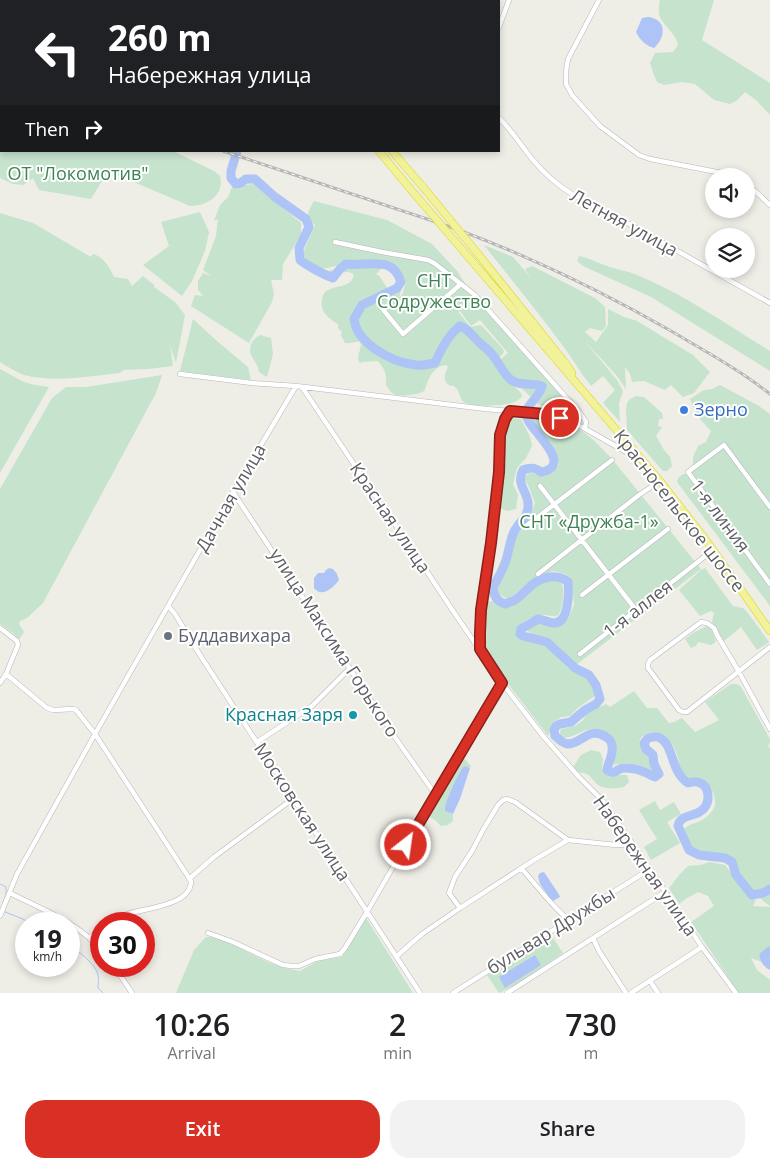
<!DOCTYPE html>
<html lang="en">
<head>
<meta charset="utf-8">
<style>
  :root { --surface:#fff; --page:#f2f2f2; --text:#202124; --muted:#757577; --accent:#d93025 }
  body { margin:0; font-family:"Open Sans",sans-serif; background:var(--page); color:var(--text); height:100vh; display:flex; flex-direction:column; font-size:19px; white-space:nowrap }
  * { box-sizing:border-box; margin:0 }
  p { font-size:16px; color:var(--muted) }
  .icon { flex:none; width:28px; height:28px; fill:none; stroke:currentColor; stroke-width:2; stroke-linecap:round; stroke-linejoin:round }
  .map { position:relative; height:993px; overflow:hidden }
  .drawer { display:flex; flex-direction:column; background:var(--surface); flex:1 }
  .drawer>* { flex:none }
  .banner { position:absolute; left:0px; top:0px; width:500px; height:152px; box-shadow:0 2px 8px #0003; background:#202124; color:#fff; overflow:hidden }
  .buttons { position:absolute; left:705px; top:168px; display:grid; gap:10px }
  .buttons a { display:grid; place-items:center; width:50px; height:50px; border-radius:50%; background:var(--surface); box-shadow:0 2px 8px #0003; font-size:25px }
  .speed { position:absolute; left:15px; top:912px; display:flex; gap:10px; font-size:25px; font-weight:700; text-align:center }
  .speed>* { display:grid; place-content:center; width:65px; height:65px; border-radius:50%; background:var(--surface); box-shadow:0 2px 8px #0003; line-height:1 }
  .speed small { font-size:12px; font-weight:400 }
  .speed .limit { border:8px solid #d22; background:#fff; color:#111 }
  .pin { position:absolute; display:grid; place-items:center; width:42px; height:42px; color:#fff; margin:-21px; border:2px solid #fff; border-radius:50%; box-shadow:0 1px 5px #0007 }
  .me { position:absolute; width:55px; margin:-28px; rotate:30deg; stroke-linejoin:round; filter:drop-shadow(0 0 4px #0008) }
  .turn { display:flex; align-items:center; gap:18px; height:105px; padding:0 25px; font-size:22px }
  .turn .icon { width:65px; height:65px; stroke-width:2.5 }
  .turn b { display:block; font-size:35px; line-height:42px }
  .then { display:flex; align-items:center; height:48px; padding:0 25px; background:#0003; gap:10px; font-size:19px }
  .eta { display:flex; justify-content:space-evenly; align-items:center; height:85px; text-align:center }
  .eta b { font-size:30px; font-weight:600; line-height:35px }
  .cta { display:flex; gap:10px; margin-top:auto; padding:10px 25px }
  .cta a { flex:1; height:58px; border-radius:20px; background:var(--accent); color:#fff; font-size:20px; font-weight:600; line-height:58px; text-align:center }
  .cta a+a { background:var(--page); color:var(--text) }
  .map>svg:first-child { display:block }
  .green { fill:#c5e3cd; fill-rule:evenodd }
  .water { fill:#aec4f6 }
  .lines { fill:none; stroke-linecap:round; stroke-linejoin:round }
  .stream { stroke:#aec4f6; stroke-width:1 }
  .river { stroke:#aec4f6; stroke-width:9 }
  .minor-casing { stroke:#b6b6bb; stroke-width:5.5 }
  .highway-casing { stroke:#ddd417; stroke-width:8 }
  .minor { stroke:#fff; stroke-width:4.5 }
  .highway { stroke:#f1f299; stroke-width:7 }
  .rail-casing { stroke:#b6b6b7; stroke-width:3 }
  .rail { stroke:#fff; stroke-width:1; stroke-dasharray:4; stroke-linecap:butt }
  .highway-bridge-casing { stroke:#ddd417; stroke-width:8; stroke-linecap:butt }
  .highway-bridge { stroke:#f1f299; stroke-width:7 }
  .route-casing { stroke:#8d1f18; stroke-width:12 }
  .route { stroke:#d93025; stroke-width:9 }
  .shop-dot { fill:#3f7fe0; stroke:#fff; stroke-width:2 }
  .worship-dot { fill:#6b7280; stroke:#fff; stroke-width:2 }
  .culture-dot { fill:#0f9aa8; stroke:#fff; stroke-width:2 }
  .labels { text-anchor:middle; stroke-width:4; stroke-linejoin:round; paint-order:stroke }
  .park-label { font-size:18px; fill:#3f8354; stroke:#fff }
  .street-label { font-size:18px; fill:#5e5f65; stroke:#fff }
  .shop-label { font-size:18px; fill:#366cbe; stroke:#fff; text-anchor:start }
  .worship-label { font-size:18px; fill:#5b616d; stroke:#fff; text-anchor:start }
  .culture-label { font-size:18px; fill:#0d838f; stroke:#fff; text-anchor:end }
</style>
</head>
<body>
<div class="map">
<svg width="770" height="993" viewBox="0 0 770 993">
  <rect width="100%" height="100%" fill="#eeeee6"/>
  <path class="green" d="M660 0H714L702 40 770 83V115L756 100 745 92 736 101 730 104 714 100 695 84 682 82 664 85 657 82 654 75 650 63 655 53 673 52 678 45C676 33 665 28 660 17 658 12 659 5 660 0Z
    M0 47 1 48V151H173L214 171 220 176C225 195 207 206 190 206L108 171 91 199 39 190 33 178 23 185 13 184 0 178Z
    M254 184 301 223V235L283 264 282 280H271L274 294 272 302 249 343 191 306 195 295 203 296 198 290V281L203 273 211 276 203 270 216 236 218 219 214 221 220 205 228 197 232 187 237 189H241L245 185Z
    M314 201 387 220 432 244 458 272 472 295 579 411V417L575 419 549 411 537 403 512 379 500 360 508 353 480 320 471 326 460 311 458 312C461 314 467 324 471 327L480 325 482 326 503 349 504 352C502 355 496 362 497 366 499 375 515 386 521 393L522 396 521 398C517 401 512 404 507 404 498 406 471 407 464 402 459 398 460 392 456 388 452 384 454 387 449 385 442 381 445 373 448 367L446 365C433 367 430 376 426 386 425 388 425 389 425 390 421 395 399 397 394 394 391 393 388 388 386 385 387 374 385 370 378 361L361 362 362 364C354 360 361 351 361 344L360 342C355 341 350 344 345 343L341 335 342 332 338 328V324C329 319 319 311 322 299 323 296 323 294 325 292 335 284 352 289 354 274 343 269 339 274 331 281H328L323 278 328 271 346 266 361 264 382 265V268L376 274C383 278 383 284 388 288 392 291 397 290 401 291L399 297 402 295 406 282C404 278 402 274 399 271 383 253 339 265 318 270L302 255 315 225 307 218 309 210Z
    M200 212 209 232 205 251 192 281 182 296 143 265 169 246 161 222Z
    M0 213 33 223 91 257 93 254C104 257 110 268 114 277L128 279 132 286 143 276 154 285V287L175 302 185 315 176 363 170 345 173 366 148 369 124 370 120 373C90 376 54 383 24 375 16 372 8 367 0 362Z
    M484 245 513 257 531 278 525 269 532 266 595 298 605 307 606 326 602 331 590 328 585 332 596 342 608 325V309L624 317 637 321 693 355 710 372 694 393 683 397 671 385 665 390 644 381 632 382 630 374 625 367 626 389 617 376 584 340 617 380 623 391 619 403 620 422 603 403 615 390 603 376 591 386C580 372 571 356 560 342 536 309 509 277 484 245Z
    M579 256C589 258 598 263 607 266 619 270 632 272 644 278 688 297 729 326 770 351V371L651 297 583 266 577 261Z
    M193 319 218 342 248 367 251 380 180 371Z
    M260 335 271 338 273 354 267 377 259 372C258 365 255 362 252 357 247 348 252 339 260 335Z
    M0 369 24 382 35 385 49 387 0 473Z
    M162 375 156 393 43 603 27 618 20 621 19 624 24 632 19 639 13 633 0 624V489L52 398 66 387H86Z
    M720 385 759 406 770 414V606L677 482 678 478 683 474H687L695 465H693V457L698 446 706 442 711 431 698 417 690 399 704 390 712 389Z
    M636 396 644 397 662 413 663 419H659L658 426 662 427 656 436 664 450 670 457 672 466 667 471H663L627 430 626 410 627 403 630 399Z
    M536 416C544 417 553 417 560 419 581 426 598 444 612 459L701 569 576 665 556 644 548 638 532 635 526 629 541 622 558 625 568 619 574 605 572 584 565 574 553 571 538 576 508 599 498 594V583L508 562 517 532 529 518 535 503 529 487 524 478 530 472C545 478 548 475 559 465L552 449 532 420Z
    M512 418 521 419 530 437 532 446 526 458 517 468 513 484 518 495 516 509 508 511 498 508 502 469 504 431Z
    M705 568 733 606 743 608 748 613 769 642 757 650 741 627 724 641 712 622 714 613 711 611 700 616 679 590 701 570Z
    M550 578H559C561 582 563 585 563 589 564 595 562 613 557 616 554 617 548 615 545 615 533 615 524 620 517 628V633L520 637 531 641 539 642 545 645 568 668 586 677 594 688 595 696 579 707 570 716 561 717 552 723 550 731 548 736 493 664 486 649 487 602 493 601C512 618 521 593 535 584 539 581 544 580 550 578Z
    M707 626 712 630 716 642 711 645 698 642 696 646 691 648 685 639 693 633Z
    M731 684H737L741 687 770 739V743L768 746 770 748V906L763 901 742 878 735 861 723 856 696 851 693 849 690 844 684 829C690 823 699 823 705 818 709 815 714 810 715 805 716 795 710 782 700 779 696 778 691 779 688 779 686 778 683 775 682 773 680 769 679 763 678 758 675 747 668 734 656 733 652 732 647 732 644 735 632 744 647 750 650 757 652 761 652 765 654 768L653 772C649 770 645 767 641 766 633 763 623 763 614 765 611 755 620 746 610 736 588 716 575 744 559 736L561 729C568 728 578 726 583 720 586 716 586 713 591 710 596 708 601 707 606 704L610 707 634 691 647 708H657L669 723 674 722 682 718 695 732 719 720 705 702Z
    M591 750 600 752 603 759 602 769C610 775 618 775 627 775L629 782 624 787C616 788 608 790 600 786 590 780 592 771 576 773L572 769 581 755Z
    M461 755 471 766 470 768 466 766 463 767C454 782 452 797 450 814H453V821L448 825 441 826 435 820 426 815 453 768 455 769 457 765 456 764Z
    M655 801 660 810 674 802 681 814 667 822 680 843 651 860 644 847 657 839 639 810Z
    M710 862 725 865 750 898 756 900 753 906 770 907V958L762 962 751 958 757 970 770 980V993H739L691 922 714 906 708 896 698 892 687 898 679 904 669 888 680 874 688 866 700 865Z
    M366 918 413 993H176L194 950 206 937H217L270 963 285 968 300 971 318 961 342 957Z
    M551 935 563 953 520 982 499 993 487 975 532 946ZM534 955 540 965 505 988Z"/>
  <path class="water" d="M648 17C667 19 666 37 654 48 646 46 639 39 636 32L642 18Z
    M329 568 333 569 337 574 339 580C333 588 322 598 314 588V578L318 573H324L326 570Z
    M466 766 470 768 460 799 453 814 445 811C444 803 458 775 463 767Z
    M544 872 558 893 560 897 553 901 551 900 540 884 538 876 540 873Z
    M535 955 541 965 505 988 499 977Z"/>
  <g class="lines">
    <path class="stream" d="M0 884 6 887V895L3 902
      M5 912 23 919 30 924
      M69 945C78 951 96 964 98 975 99 979 98 984 98 988L103 993"/>
    <path class="river" d="M3 0V1
      M237 151 231 171V178L236 184H239L246 179H255L275 197 306 219 309 227 299 248 300 260C311 268 320 273 333 278L340 269 346 264C368 267 392 254 401 282L397 288 362 305 354 319C355 324 356 329 359 333 370 350 396 363 416 365 422 366 429 364 435 363 441 349 448 335 460 326 468 329 470 333 475 338 479 343 485 347 490 352 497 359 504 375 511 380 521 387 533 382 542 386 539 398 530 401 525 413 526 416 527 418 528 420 534 433 574 466 541 472 535 467 530 467 523 470 515 486 530 493 528 507 527 519 520 520 515 530 510 538 509 551 506 560 503 570 497 579 493 588 494 597 497 601 505 604 508 603 510 602 513 601 527 593 531 580 549 577 557 576 562 577 568 582 569 592 569 622 555 623 549 623 544 620 538 619L521 629 520 634 523 636 547 642 575 668 589 675 596 685 600 699 596 704 585 710 571 722 560 724 556 726 554 730 555 736C559 739 563 744 569 744 583 742 590 726 606 737 611 740 613 745 612 751 612 757 608 763 607 770 616 776 616 768 624 768 631 768 638 769 644 772 649 773 650 776 655 777L659 774 654 764 653 755 646 749 644 743 648 738C652 737 657 736 660 738 674 745 670 771 688 783 692 782 697 781 700 783 709 786 710 800 705 807 698 818 680 813 678 826L689 850 699 855 725 858 732 862 736 875 752 895 763 893 770 889
      M770 951 764 956 766 961 770 965"/>
    <defs>
      <path id="minor" d="M184 0 185 1
        M270 0 271 1
        M599 0 568 59 566 71V84L572 95 600 126 639 155 650 159 727 174 730 176
        M400 1 401 0
        M499 27 509 0
        M499 118C511 129 522 147 533 160 556 188 583 202 615 216L770 303
        M746 186 755 191 770 205
        M335 242 382 252 428 260 434 263 475 295 580 413 586 422 585 428
        M381 307 403 334 461 284
        M180 374 252 383 296 386 486 409 544 414 560 418 582 427 628 453 633 449
        M302 387 380 503 402 534 453 611 479 649 502 683 543 736 579 777 602 800 650 869 702 947 736 993
        M540 486 636 610
        M233 492 397 740 435 794
        M770 507 724 445 688 472 770 584
        M526 526 612 460
        M538 574 639 495 660 481
        M582 595 668 529
        M168 606 175 614 200 655 420 993
        M0 628 17 641 18 645 6 674 0 683
        M770 647 687 712H683L679 710 648 668V664L650 660 701 622 707 623 714 628 717 635 739 672 770 729
        M479 649 481 610 491 543 499 472 500 435 502 426 505 419 510 411
        M580 654 713 550
        M6 674 47 708 53 710 73 709 76 710 95 734 191 881C191 906 145 908 128 914 121 916 116 920 110 924
        M257 742 312 706 350 668
        M521 868C537 885 550 905 569 920
        M189 879 214 857 294 798
        M10 893C41 909 78 922 101 950
        M460 908 449 893 455 877 472 851 483 830 498 805 503 800 507 799 515 802 568 840
        M0 916 17 874 95 734 233 492 296 386
        M208 933 233 942 283 965 292 966H299L315 959 340 954 345 948 367 912 435 794 502 683
        M90 937 101 930
        M593 938 599 951 626 993
        M397 956 422 934 460 908 534 860 568 840 616 845H632
        M114 966 132 993
        M650 981 658 993
        M453 993 650 869
        M507 993 665 892
        M631 993 702 947"/>
      <path id="highway" d="M247 0 248 1
        M262 0 263 1
        M379 151 407 185
        M392 151 423 187
        M474 249 566 364 572 373
        M465 253 660 481 706 540 770 631"/>
    </defs>
    <use href="#minor" class="minor-casing"/>
    <use href="#highway" class="highway-casing"/>
    <use href="#minor" class="minor"/>
    <use href="#highway" class="highway"/>
    <defs>
      <path id="rail" d="M0 34 1 35
        M223 151C271 167 319 183 367 199 399 210 432 220 464 232 535 259 605 293 671 331 705 351 740 370 770 394"/>
    </defs>
    <use href="#rail" class="rail-casing"/>
    <use href="#rail" class="rail"/>
    <defs>
      <path id="highway-bridge" d="M407 185 465 253
        M423 187 474 249"/>
    </defs>
    <use href="#highway-bridge" class="highway-bridge-casing"/>
    <use href="#highway-bridge" class="highway-bridge"/>
  </g>
  <g class="lines">
    <defs>
      <path id="route" d="M406 845 502 683 480 649V633L481 610 491 543 499 472 500 435 505 419 510 411 544 414 560 418"/>
    </defs>
    <use href="#route" class="route-casing"/>
    <use href="#route" class="route"/>
  </g>
  <circle class="shop-dot" cx="684" cy="410" r="5"/>
  <circle class="worship-dot" cx="168" cy="636" r="5"/>
  <circle class="culture-dot" cx="353" cy="715" r="5"/>
  <g class="labels">
    <g class="park-label">
      <text x="78" y="180">ОТ "Локомотив"</text>
      <text x="434" y="287">СНТ<tspan x="434" dy="21">Содружество</tspan></text>
      <text x="589" y="528">СНТ «Дружба-1»</text>
    </g>
    <g class="street-label">
      <text transform="translate(624 223) rotate(29)" y="6">Летняя улица</text>
      <text transform="translate(231 498) rotate(-60)" y="6">Дачная улица</text>
      <text transform="translate(679 511) rotate(52)" y="6">Красносельское шоссе</text>
      <text transform="translate(720 516) rotate(53)" y="6">1-я линия</text>
      <text transform="translate(390 518) rotate(56)" y="6">Красная улица</text>
      <text transform="translate(638 609) rotate(-38)" y="6">1-я аллея</text>
      <text transform="translate(334 643) rotate(57)" y="6">улица Максима Горького</text>
      <text transform="translate(302 812) rotate(57)" y="6">Московская улица</text>
      <text transform="translate(645 866) rotate(55)" y="6">Набережная улица</text>
      <text transform="translate(551 931) rotate(-32)" y="6">бульвар Дружбы</text>
    </g>
    <g class="shop-label">
      <text x="694" y="416">Зерно</text>
    </g>
    <g class="worship-label">
      <text x="178" y="642">Буддавихара</text>
    </g>
    <g class="culture-label">
      <text x="343" y="721">Красная Заря</text>
    </g>
  </g>
</svg>
<div class="buttons">
<a><svg class="icon" aria-label="sound" viewBox="0 0 24 24"><path d="M4 9h4l5-4v14l-5-4H4zM17 9q2 3 0 6"/></svg></a>
<a><svg class="icon" aria-label="layers" viewBox="0 0 24 24"><path d="M12 4l9 5-9 5-9-5zM3 14l9 5 9-5"/></svg></a>
</div>
<div class="speed"><div>19<small>km/h</small></div><div class="limit">30</div></div>
<div class="pin" style="left:560px;top:418px;background:#d93025"><svg class="icon" aria-label="arrive" viewBox="0 0 24 24"><path d="M6 21V4h12l-3 4 3 4H6"/></svg></div>
<svg class="me" style="left:406px;top:845px" viewBox="-20 -20 40 40"><circle r="17" fill="#d93025" stroke="#fff" stroke-width="3"/><path d="M0-11L8 9 0 5-8 9z" fill="#fff"/></svg>
<div class="banner">
<div class="turn"><svg class="icon" aria-label="left" viewBox="0 0 24 24"><path d="M17 20v-9H6M10 6l-5 5 5 5"/></svg><div><b>260 m</b>Набережная улица</div></div>
<div class="then">Then<svg class="icon" aria-label="right" viewBox="0 0 24 24"><path d="M7 20v-9h11M14 6l5 5-5 5"/></svg></div>
</div>
</div>
<section class="drawer">
<div class="eta">
<div><b>10:26</b><p>Arrival</p></div>
<div><b>2</b><p>min</p></div>
<div><b>730</b><p>m</p></div>
</div>
<div class="cta"><a>Exit</a><a>Share</a></div>
</section>
</body>
</html>
